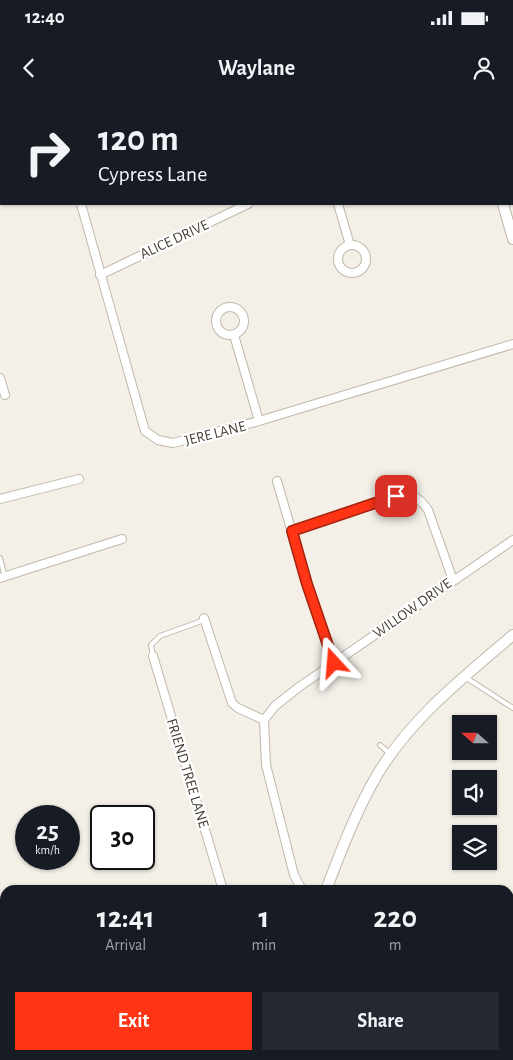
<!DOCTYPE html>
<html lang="en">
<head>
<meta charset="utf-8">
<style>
  :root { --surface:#171b24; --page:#242831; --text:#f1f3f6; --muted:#9ea1a6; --accent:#fe3415 }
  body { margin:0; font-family:"Alegreya Sans",sans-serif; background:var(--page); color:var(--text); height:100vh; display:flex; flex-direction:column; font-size:19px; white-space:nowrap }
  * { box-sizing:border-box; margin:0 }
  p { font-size:16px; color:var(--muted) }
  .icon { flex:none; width:28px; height:28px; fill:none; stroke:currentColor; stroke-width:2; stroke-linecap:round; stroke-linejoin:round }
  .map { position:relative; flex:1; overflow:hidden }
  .details { position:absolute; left:0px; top:785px; width:514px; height:175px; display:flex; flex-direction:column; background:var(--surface); border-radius:15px 15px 0 0; box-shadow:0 1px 4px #0004 }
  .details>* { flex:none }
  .hud { position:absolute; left:0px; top:0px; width:514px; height:105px; box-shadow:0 1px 4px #0004; background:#171b24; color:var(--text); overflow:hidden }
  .needle { width:32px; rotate:291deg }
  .fabs { position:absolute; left:452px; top:615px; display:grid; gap:10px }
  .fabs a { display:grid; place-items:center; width:45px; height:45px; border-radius:0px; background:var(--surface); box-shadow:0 1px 4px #0004; font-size:25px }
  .speed { position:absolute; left:15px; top:705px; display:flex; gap:10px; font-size:25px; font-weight:700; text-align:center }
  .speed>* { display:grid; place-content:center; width:65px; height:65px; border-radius:50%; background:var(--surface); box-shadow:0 1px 4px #0004; line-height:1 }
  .speed small { font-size:12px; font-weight:400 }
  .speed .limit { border:2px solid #111; border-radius:8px; background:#fff; color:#111 }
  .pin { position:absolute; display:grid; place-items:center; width:42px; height:42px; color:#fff; margin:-21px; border-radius:10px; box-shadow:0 2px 8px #0006 }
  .me { position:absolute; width:55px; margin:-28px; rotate:341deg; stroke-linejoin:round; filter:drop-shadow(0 0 4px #0008) }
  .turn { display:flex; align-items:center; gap:18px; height:105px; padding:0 15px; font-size:22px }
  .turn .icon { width:65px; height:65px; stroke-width:2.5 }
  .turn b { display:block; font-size:35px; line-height:42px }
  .eta { display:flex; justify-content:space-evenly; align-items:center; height:85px; text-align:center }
  .eta b { font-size:30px; font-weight:600; line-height:35px }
  .button { display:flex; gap:10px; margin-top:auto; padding:10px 15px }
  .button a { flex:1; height:58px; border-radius:0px; background:var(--accent); color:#fff; font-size:20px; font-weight:600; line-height:58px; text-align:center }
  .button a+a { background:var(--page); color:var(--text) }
  .status { display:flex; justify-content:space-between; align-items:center; height:35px; padding:0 25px; background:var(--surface); direction:ltr }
  .status svg { height:14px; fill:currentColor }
  header { display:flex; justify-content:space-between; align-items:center; height:65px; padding:0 15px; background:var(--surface); font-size:22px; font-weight:600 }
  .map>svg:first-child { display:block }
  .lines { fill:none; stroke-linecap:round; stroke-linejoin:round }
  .service-casing { stroke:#c0b8aa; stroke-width:6 }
  .minor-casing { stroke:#c0b8aa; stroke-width:10 }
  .tertiary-casing { stroke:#c0b8aa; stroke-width:12 }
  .service { stroke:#fff; stroke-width:4 }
  .minor { stroke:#fff; stroke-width:8 }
  .tertiary { stroke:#fff; stroke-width:10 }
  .route-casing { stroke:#a5220e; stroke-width:12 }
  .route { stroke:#fe3415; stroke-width:9 }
  .labels { text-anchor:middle; stroke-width:4.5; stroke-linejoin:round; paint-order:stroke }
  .street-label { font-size:15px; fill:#484036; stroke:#fff }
</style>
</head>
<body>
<div class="status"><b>12:40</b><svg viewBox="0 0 49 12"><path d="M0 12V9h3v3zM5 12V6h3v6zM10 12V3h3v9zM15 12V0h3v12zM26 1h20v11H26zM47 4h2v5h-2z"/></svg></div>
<header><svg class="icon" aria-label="back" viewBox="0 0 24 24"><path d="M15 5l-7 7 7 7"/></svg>Waylane<svg class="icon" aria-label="person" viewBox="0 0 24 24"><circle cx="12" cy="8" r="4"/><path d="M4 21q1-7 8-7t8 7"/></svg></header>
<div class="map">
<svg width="513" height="960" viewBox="0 0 513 960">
  <rect width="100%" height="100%" fill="#f4f0e8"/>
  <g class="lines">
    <defs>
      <path id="service" d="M0 458 5 477
        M153 556 151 545 160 536 199 522 204 518
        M465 577 513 608
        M380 645 389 653
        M227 960 236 955"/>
      <path id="minor" d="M50 0 51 1
        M298 0V1
        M223 1 226 0
        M512 10H513
        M81 104 145 331 158 340 173 343 259 321 513 244
        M338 104 350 145
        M338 159a14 14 0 1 1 28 0a14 14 0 1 1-28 0Z
        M100 175 248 104
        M216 221a14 14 0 1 1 28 0a14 14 0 1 1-28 0Z
        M234 235 259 321
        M0 278 5 295
        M277 381 307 484 333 563
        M0 399 79 379
        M292 431 396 396C412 393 419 397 428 410L453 480
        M0 478 122 439
        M204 518 232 603 238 608 264 620
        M153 556 223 790
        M302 790 294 775 266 665 264 620 275 606 299 587 513 440
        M509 838H513
        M357 955 359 960"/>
      <path id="tertiary" d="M473 0 474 1
        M503 104 513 139
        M326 790C341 751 356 711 377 675 411 618 464 577 513 535
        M180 960 188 955"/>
    </defs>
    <use href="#service" class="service-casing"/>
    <use href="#minor" class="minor-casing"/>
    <use href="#tertiary" class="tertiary-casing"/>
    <use href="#service" class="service"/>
    <use href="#minor" class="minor"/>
    <use href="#tertiary" class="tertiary"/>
  </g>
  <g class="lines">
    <defs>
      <path id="route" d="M334 563 307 484 292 431 396 396"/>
    </defs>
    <use href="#route" class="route-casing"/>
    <use href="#route" class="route"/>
  </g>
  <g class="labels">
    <g class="street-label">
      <text transform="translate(174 139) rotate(-25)" y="5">ALICE DRIVE</text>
      <text transform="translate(215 333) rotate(-14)" y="5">JERE LANE</text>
      <text transform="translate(412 508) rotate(-35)" y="5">WILLOW DRIVE</text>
      <text transform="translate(188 673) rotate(73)" y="5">FRIEND TREE LANE</text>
    </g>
  </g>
</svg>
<div class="fabs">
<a><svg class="needle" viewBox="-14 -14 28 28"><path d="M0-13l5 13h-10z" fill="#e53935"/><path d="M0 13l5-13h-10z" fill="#9ea1a6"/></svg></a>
<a><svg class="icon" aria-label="sound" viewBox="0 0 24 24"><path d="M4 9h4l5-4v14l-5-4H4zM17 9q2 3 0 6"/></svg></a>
<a><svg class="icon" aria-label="layers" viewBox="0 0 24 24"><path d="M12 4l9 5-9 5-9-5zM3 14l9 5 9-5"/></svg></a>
</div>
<div class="speed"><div>25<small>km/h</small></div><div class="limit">30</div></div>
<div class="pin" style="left:396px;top:396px;background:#d93025"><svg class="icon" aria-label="arrive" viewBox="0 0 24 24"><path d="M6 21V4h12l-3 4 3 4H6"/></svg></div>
<svg class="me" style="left:334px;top:563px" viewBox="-20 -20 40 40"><path d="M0-17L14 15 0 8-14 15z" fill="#fe3415" stroke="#fff" stroke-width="4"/></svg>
<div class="hud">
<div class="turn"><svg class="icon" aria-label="right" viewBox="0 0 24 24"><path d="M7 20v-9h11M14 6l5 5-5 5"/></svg><div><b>120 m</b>Cypress Lane</div></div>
</div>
<section class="details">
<div class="eta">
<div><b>12:41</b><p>Arrival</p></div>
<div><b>1</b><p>min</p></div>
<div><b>220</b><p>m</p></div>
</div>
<div class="button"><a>Exit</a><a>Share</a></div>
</section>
</div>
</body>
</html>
